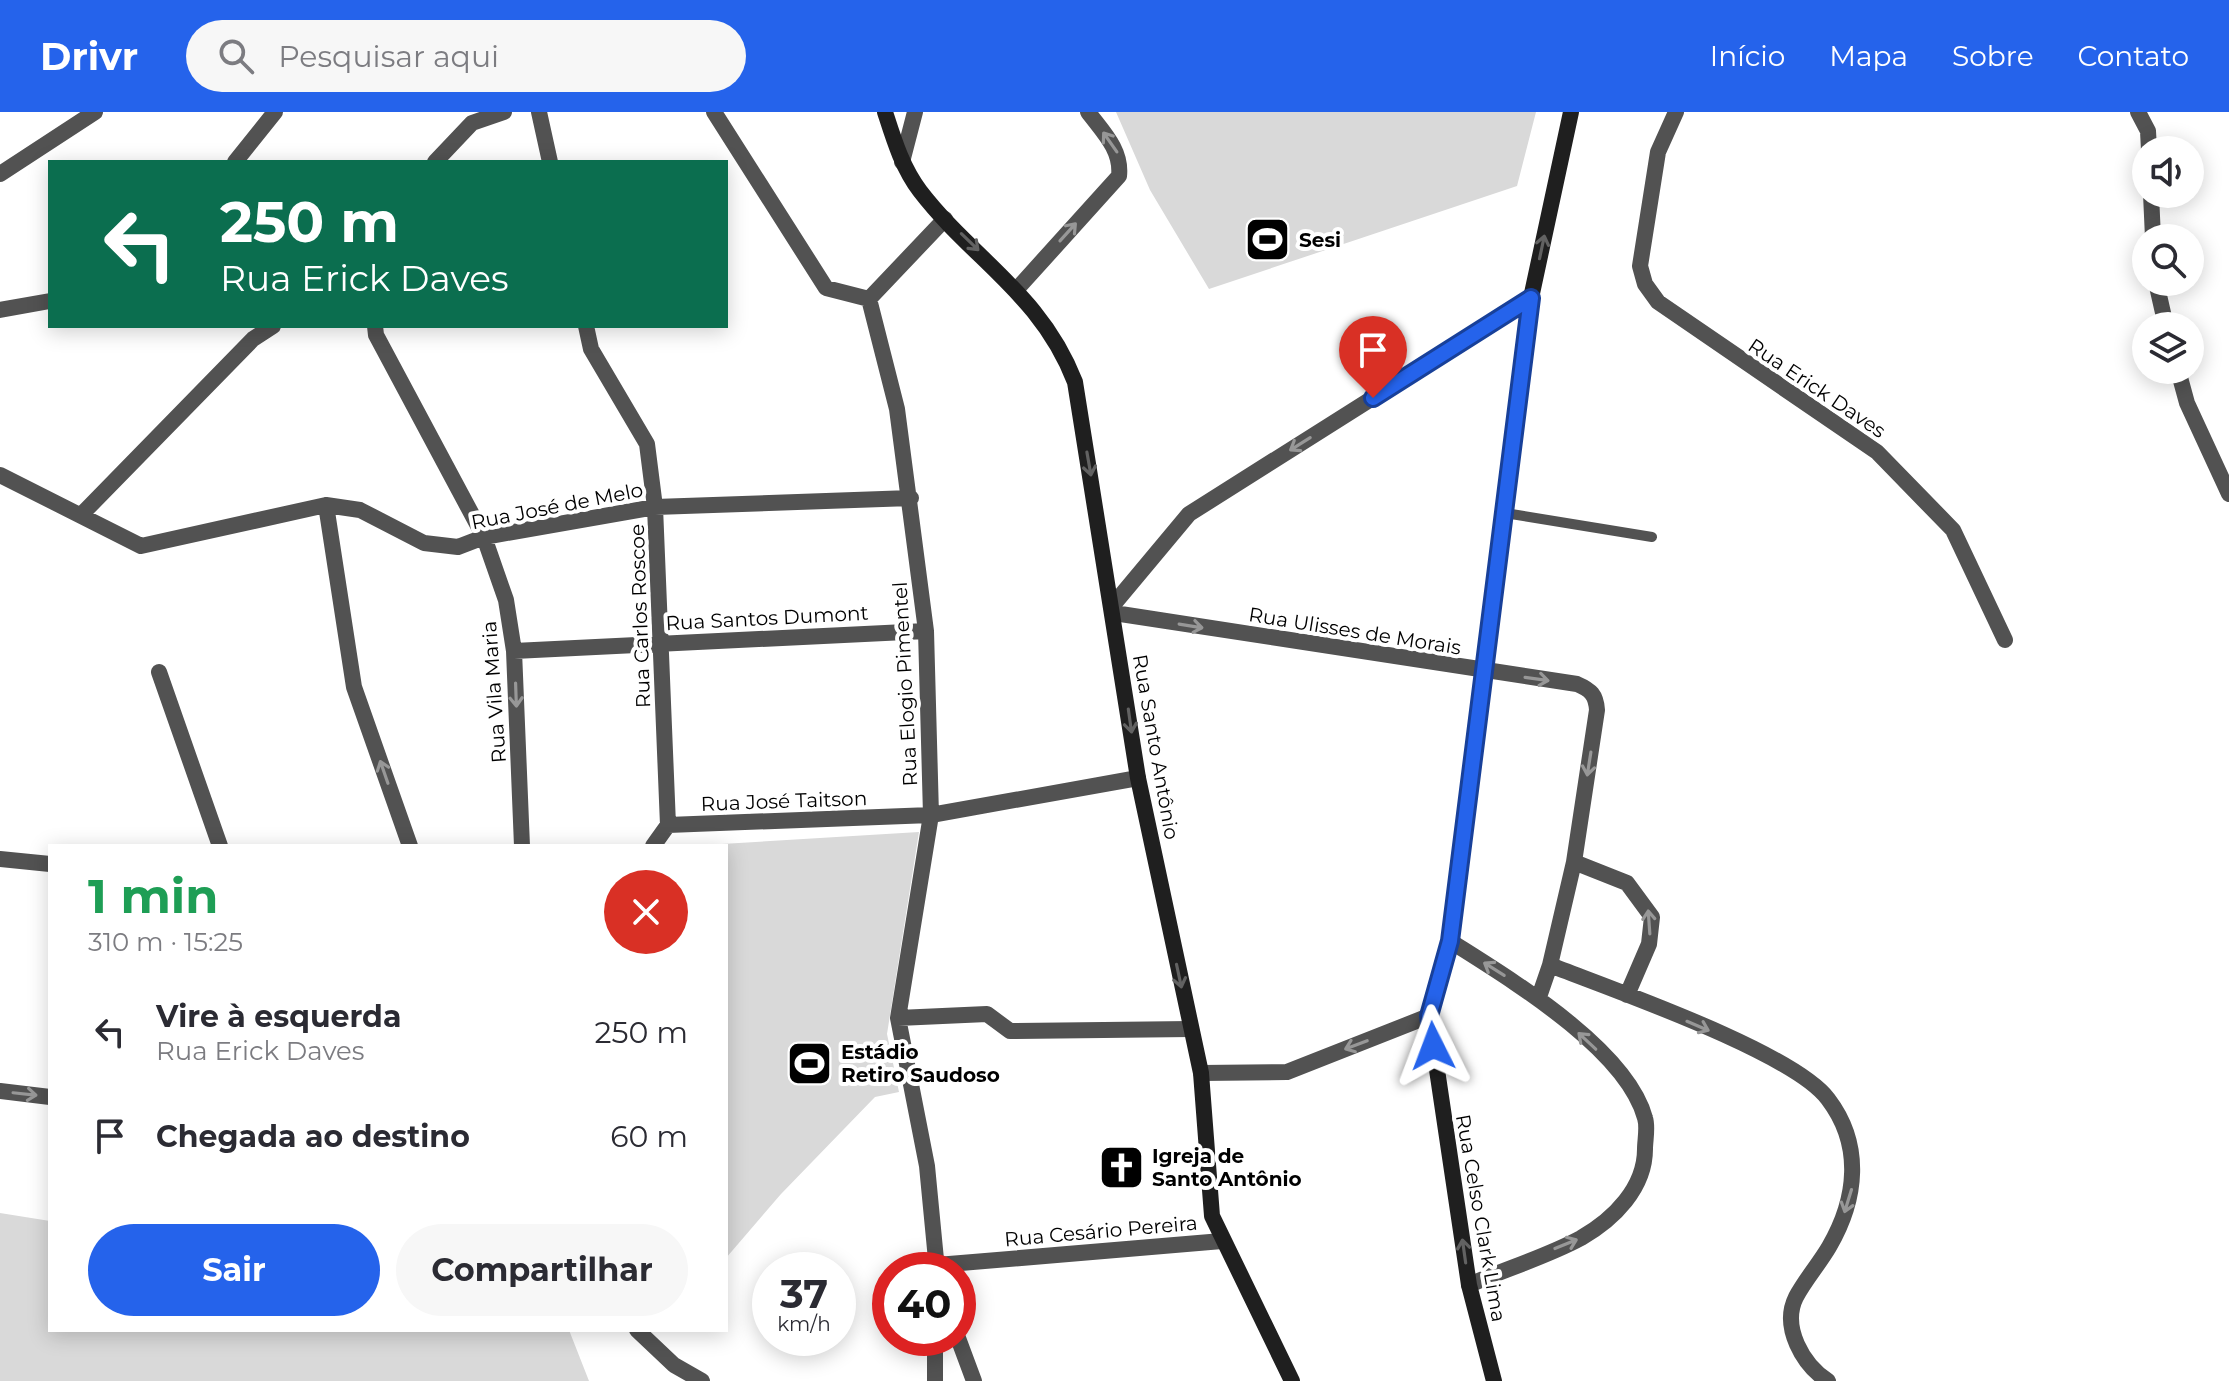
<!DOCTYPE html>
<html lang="pt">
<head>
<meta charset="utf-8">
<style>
  :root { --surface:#fff; --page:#f7f7f7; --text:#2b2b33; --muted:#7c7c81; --accent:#2563eb }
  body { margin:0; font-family:Montserrat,sans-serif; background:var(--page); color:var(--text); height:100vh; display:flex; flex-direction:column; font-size:30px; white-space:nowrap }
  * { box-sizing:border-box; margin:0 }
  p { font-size:26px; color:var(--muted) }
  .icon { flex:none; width:44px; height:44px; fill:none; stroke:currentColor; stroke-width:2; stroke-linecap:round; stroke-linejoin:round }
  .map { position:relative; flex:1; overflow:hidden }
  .panel { position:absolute; left:48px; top:732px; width:680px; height:488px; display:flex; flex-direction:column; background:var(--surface); border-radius:0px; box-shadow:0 4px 20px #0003 }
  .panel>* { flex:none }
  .banner { position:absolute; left:48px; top:48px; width:680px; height:168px; border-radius:0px; box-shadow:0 4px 20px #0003; background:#0b6e4f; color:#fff; overflow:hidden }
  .fabs { position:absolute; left:2132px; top:24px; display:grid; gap:16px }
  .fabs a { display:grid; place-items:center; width:72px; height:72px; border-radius:50%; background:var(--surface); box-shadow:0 4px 20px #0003; font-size:40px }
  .speed { position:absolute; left:752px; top:1140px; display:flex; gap:16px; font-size:40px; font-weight:700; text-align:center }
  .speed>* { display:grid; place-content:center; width:104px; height:104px; border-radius:50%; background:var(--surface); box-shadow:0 4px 20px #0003; line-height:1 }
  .speed small { font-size:20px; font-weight:400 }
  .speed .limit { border:12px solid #d22; background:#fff; color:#111 }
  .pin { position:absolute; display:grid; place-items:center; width:68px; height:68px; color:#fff; margin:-82px -34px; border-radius:50% 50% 50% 0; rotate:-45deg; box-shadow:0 0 8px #0007 }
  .pin .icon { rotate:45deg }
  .me { position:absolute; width:88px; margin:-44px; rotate:357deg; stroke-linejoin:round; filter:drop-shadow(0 0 6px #0008) }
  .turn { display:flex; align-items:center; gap:28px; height:168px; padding:0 40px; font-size:36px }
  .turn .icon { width:104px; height:104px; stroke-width:2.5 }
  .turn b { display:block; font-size:56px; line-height:68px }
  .round { display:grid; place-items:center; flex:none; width:84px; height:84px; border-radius:42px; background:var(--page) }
  .overview { display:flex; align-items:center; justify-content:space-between; height:136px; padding:0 40px }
  h1 { font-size:48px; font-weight:700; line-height:60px; color:#1e9e55 }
  .primary-button { display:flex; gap:16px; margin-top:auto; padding:16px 40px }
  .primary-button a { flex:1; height:92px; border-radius:48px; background:var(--accent); color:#fff; font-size:32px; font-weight:700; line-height:92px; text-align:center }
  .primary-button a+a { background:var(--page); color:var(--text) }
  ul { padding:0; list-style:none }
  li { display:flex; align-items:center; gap:24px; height:104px; padding:0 40px }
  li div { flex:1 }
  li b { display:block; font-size:30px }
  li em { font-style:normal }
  header { display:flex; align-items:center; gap:48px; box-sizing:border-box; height:112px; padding:0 40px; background:var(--accent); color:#fff }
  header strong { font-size:38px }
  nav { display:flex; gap:44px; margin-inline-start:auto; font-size:28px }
  .search { width:560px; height:72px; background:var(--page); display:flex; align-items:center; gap:20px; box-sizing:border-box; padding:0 28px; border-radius:44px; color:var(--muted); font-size:30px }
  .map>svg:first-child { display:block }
  .green { fill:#d9d9d9 }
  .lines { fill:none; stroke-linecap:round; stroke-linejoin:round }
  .lane { stroke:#525252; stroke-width:10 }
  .street { stroke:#525252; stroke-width:16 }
  .secondary { stroke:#1f1f1f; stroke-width:16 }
  .oneway { stroke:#979797 }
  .oneway2 { stroke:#626262 }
  .route-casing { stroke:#184099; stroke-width:20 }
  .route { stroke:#2563eb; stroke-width:14 }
  .labels { text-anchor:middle; stroke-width:8; stroke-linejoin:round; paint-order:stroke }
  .poi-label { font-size:20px; font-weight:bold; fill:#000; stroke:#fff; text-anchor:start }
  .street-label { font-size:20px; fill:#000; stroke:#fff }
</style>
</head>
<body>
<header>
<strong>Drivr</strong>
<div class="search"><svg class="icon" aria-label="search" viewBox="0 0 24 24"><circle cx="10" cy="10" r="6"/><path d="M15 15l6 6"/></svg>Pesquisar aqui</div>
<nav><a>Início</a><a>Mapa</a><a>Sobre</a><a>Contato</a></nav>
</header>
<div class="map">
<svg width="2229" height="1269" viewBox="0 0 2229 1269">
  <rect width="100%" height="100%" fill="#fff"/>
  <path class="green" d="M1116 0H1536L1517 74 1209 177 1150 78Z
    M919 720 887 922 899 980 875 985 781 1082 726 1146V734H688Z
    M0 1101 50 1109V1218H569L589 1269H0Z"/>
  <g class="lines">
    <path class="lane" d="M1505 401 1652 425"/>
    <path class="street" d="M539 0 550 50
      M714 0 826 176 869 187 897 297 926 519 931 703 898 906 927 1054 937 1158
      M1676 0 1658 40 1640 154 1645 172 1658 190 1877 340 1953 418 2005 528
      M2138 0 2148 19 2149 38
      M235 50 275 0
      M435 50 472 11 504 0
      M902 50 915 0
      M0 62 95 0
      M2151 82 2153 126
      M2156 170 2166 214
      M1017 177 1119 64C1122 38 1103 20 1088 0
      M869 187 945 107
      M0 198 50 189
      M375 214 376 223 484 425 506 488 514 539 522 734
      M586 214 591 237 647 332 655 395 668 713
      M2178 258 2187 291 2229 382
      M0 363 141 434 326 393 360 398 424 431 458 435 484 425 655 395 911 386
      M326 393 354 575 410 734
      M81 403 253 227 273 214
      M1113 493 1189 402 1531 186
      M1114 501 1577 572C1591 578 1596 583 1597 598L1574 750 1550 853
      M514 539 926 519
      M159 560 220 734
      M668 713 931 703 1138 666
      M653 734 668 713
      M0 747 50 752
      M1574 750 1627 771 1652 805 1649 832 1627 883
      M1450 829C1508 866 1626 936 1645 1006 1648 1015 1645 1028 1645 1037 1645 1076 1614 1107 1581 1126 1546 1145 1505 1157 1469 1173
      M1539 885 1550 853C1611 877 1793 940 1828 987 1863 1033 1857 1087 1829 1135 1819 1152 1805 1168 1796 1185 1781 1215 1803 1253 1828 1269
      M898 906 987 902 1010 919 1191 917
      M1201 961 1287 960 1429 904
      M0 979 50 985
      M937 1153 1222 1129
      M637 1218 674 1253 702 1269
      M935 1226V1269
      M958 1226 974 1269"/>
    <path class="secondary" d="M885 0C894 28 902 55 920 79 973 148 1041 182 1075 270L1138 666 1201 961 1212 1104 1292 1269
      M1494 1269 1469 1173 1429 904 1450 829 1531 186 1571 0"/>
  </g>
  <defs><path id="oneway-shaft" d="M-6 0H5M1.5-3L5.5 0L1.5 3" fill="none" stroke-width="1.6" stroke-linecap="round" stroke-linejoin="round" transform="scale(2)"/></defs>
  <g class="oneway">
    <use href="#oneway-shaft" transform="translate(1110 30) rotate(-125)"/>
    <use href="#oneway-shaft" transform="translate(1068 120) rotate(-48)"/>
    <use href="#oneway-shaft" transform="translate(1300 332) rotate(148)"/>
    <use href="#oneway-shaft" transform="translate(1191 514) rotate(9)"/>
    <use href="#oneway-shaft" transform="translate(1537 567) rotate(8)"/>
    <use href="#oneway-shaft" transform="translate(516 583) rotate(88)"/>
    <use href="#oneway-shaft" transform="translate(1589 652) rotate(99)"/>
    <use href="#oneway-shaft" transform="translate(384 660) rotate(-109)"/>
    <use href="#oneway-shaft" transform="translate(1649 810) rotate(-94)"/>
    <use href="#oneway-shaft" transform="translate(1494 857) rotate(-148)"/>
    <use href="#oneway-shaft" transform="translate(1698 914) rotate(23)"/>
    <use href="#oneway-shaft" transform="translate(1587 929) rotate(-137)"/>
    <use href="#oneway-shaft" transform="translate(1356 933) rotate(159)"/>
    <use href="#oneway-shaft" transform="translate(25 982) rotate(6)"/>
    <use href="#oneway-shaft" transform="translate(1848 1089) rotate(107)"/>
    <use href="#oneway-shaft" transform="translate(1566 1132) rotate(-22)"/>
  </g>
  <g class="oneway2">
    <use href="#oneway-shaft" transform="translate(970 130) rotate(44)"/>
    <use href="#oneway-shaft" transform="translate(1542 135) rotate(-78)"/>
    <use href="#oneway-shaft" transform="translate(1089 352) rotate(80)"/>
    <use href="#oneway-shaft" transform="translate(1130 609) rotate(82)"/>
    <use href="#oneway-shaft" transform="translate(1179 864) rotate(78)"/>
    <use href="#oneway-shaft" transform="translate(1464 1139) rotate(-98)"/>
  </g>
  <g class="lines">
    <defs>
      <path id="route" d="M1373 286 1531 186 1450 829 1429 904 1433 934"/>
    </defs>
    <use href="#route" class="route-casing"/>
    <use href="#route" class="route"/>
  </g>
  <defs>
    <symbol id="stadium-square" viewBox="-11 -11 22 22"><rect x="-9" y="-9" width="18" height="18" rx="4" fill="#000" stroke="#fff"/><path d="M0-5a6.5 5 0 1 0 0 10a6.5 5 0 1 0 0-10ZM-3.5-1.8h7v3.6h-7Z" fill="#fff"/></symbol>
    <symbol id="church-square" viewBox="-11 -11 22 22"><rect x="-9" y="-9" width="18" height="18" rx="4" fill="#000" stroke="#fff"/><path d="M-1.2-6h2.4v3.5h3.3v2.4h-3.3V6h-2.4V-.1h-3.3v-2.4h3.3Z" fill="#fff"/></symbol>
  </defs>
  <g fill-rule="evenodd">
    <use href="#stadium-square" x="1242" y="102" width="51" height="51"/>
    <use href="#stadium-square" x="784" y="926" width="51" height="51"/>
    <use href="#church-square" x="1096" y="1030" width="51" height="51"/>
  </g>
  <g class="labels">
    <g class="poi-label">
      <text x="1299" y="135">Sesi</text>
      <text x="841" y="947">Estádio<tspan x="841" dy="23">Retiro Saudoso</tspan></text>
      <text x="1152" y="1051">Igreja de<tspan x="1152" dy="23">Santo Antônio</tspan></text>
    </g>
    <g class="street-label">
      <text transform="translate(1817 276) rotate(34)" y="7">Rua Erick Daves</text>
      <text transform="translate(557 394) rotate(-11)" y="7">Rua José de Melo</text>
      <text transform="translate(640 504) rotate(-92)" y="7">Rua Carlos Roscoe</text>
      <text transform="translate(767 506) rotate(-3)" y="7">Rua Santos Dumont</text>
      <text transform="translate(1355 519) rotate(9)" y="7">Rua Ulisses de Morais</text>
      <text transform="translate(905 572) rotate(-93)" y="7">Rua Elogio Pimentel</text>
      <text transform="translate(494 580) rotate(-94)" y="7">Rua Vila Maria</text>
      <text transform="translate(1156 635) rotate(80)" y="7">Rua Santo Antônio</text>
      <text transform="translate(784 689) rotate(-2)" y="7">Rua José Taitson</text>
      <text transform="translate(1481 1106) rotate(80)" y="7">Rua Celso Clark Lima</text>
      <text transform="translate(1101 1119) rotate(-5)" y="7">Rua Cesário Pereira</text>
    </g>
  </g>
</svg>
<div class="fabs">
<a><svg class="icon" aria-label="sound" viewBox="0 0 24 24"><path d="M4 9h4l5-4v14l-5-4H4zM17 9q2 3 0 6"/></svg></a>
<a><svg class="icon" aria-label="search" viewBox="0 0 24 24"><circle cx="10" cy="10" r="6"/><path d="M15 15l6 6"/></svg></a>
<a><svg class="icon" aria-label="layers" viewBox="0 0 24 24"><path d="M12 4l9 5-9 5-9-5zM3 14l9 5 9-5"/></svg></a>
</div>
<div class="speed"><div>37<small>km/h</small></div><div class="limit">40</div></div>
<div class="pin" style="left:1373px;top:286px;background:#d93025"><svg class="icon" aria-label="arrive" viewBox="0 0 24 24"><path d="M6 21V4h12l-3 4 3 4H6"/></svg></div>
<svg class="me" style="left:1433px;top:934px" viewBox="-20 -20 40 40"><path d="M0-17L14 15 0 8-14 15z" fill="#2563eb" stroke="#fff" stroke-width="4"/></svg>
<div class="banner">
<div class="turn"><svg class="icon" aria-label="left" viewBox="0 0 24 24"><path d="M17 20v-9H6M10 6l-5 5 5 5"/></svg><div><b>250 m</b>Rua Erick Daves</div></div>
</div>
<section class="panel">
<div class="overview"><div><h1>1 min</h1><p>310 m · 15:25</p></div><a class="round" style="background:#d93025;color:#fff"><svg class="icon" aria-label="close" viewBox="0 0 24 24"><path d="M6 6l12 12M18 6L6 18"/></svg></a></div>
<ul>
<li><svg class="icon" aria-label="left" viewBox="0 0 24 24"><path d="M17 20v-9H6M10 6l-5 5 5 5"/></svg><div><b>Vire à esquerda</b><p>Rua Erick Daves</p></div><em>250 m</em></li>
<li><svg class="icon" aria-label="arrive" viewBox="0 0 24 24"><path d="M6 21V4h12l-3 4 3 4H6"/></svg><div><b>Chegada ao destino</b></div><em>60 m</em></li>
</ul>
<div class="primary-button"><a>Sair</a><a>Compartilhar</a></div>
</section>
</div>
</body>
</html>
